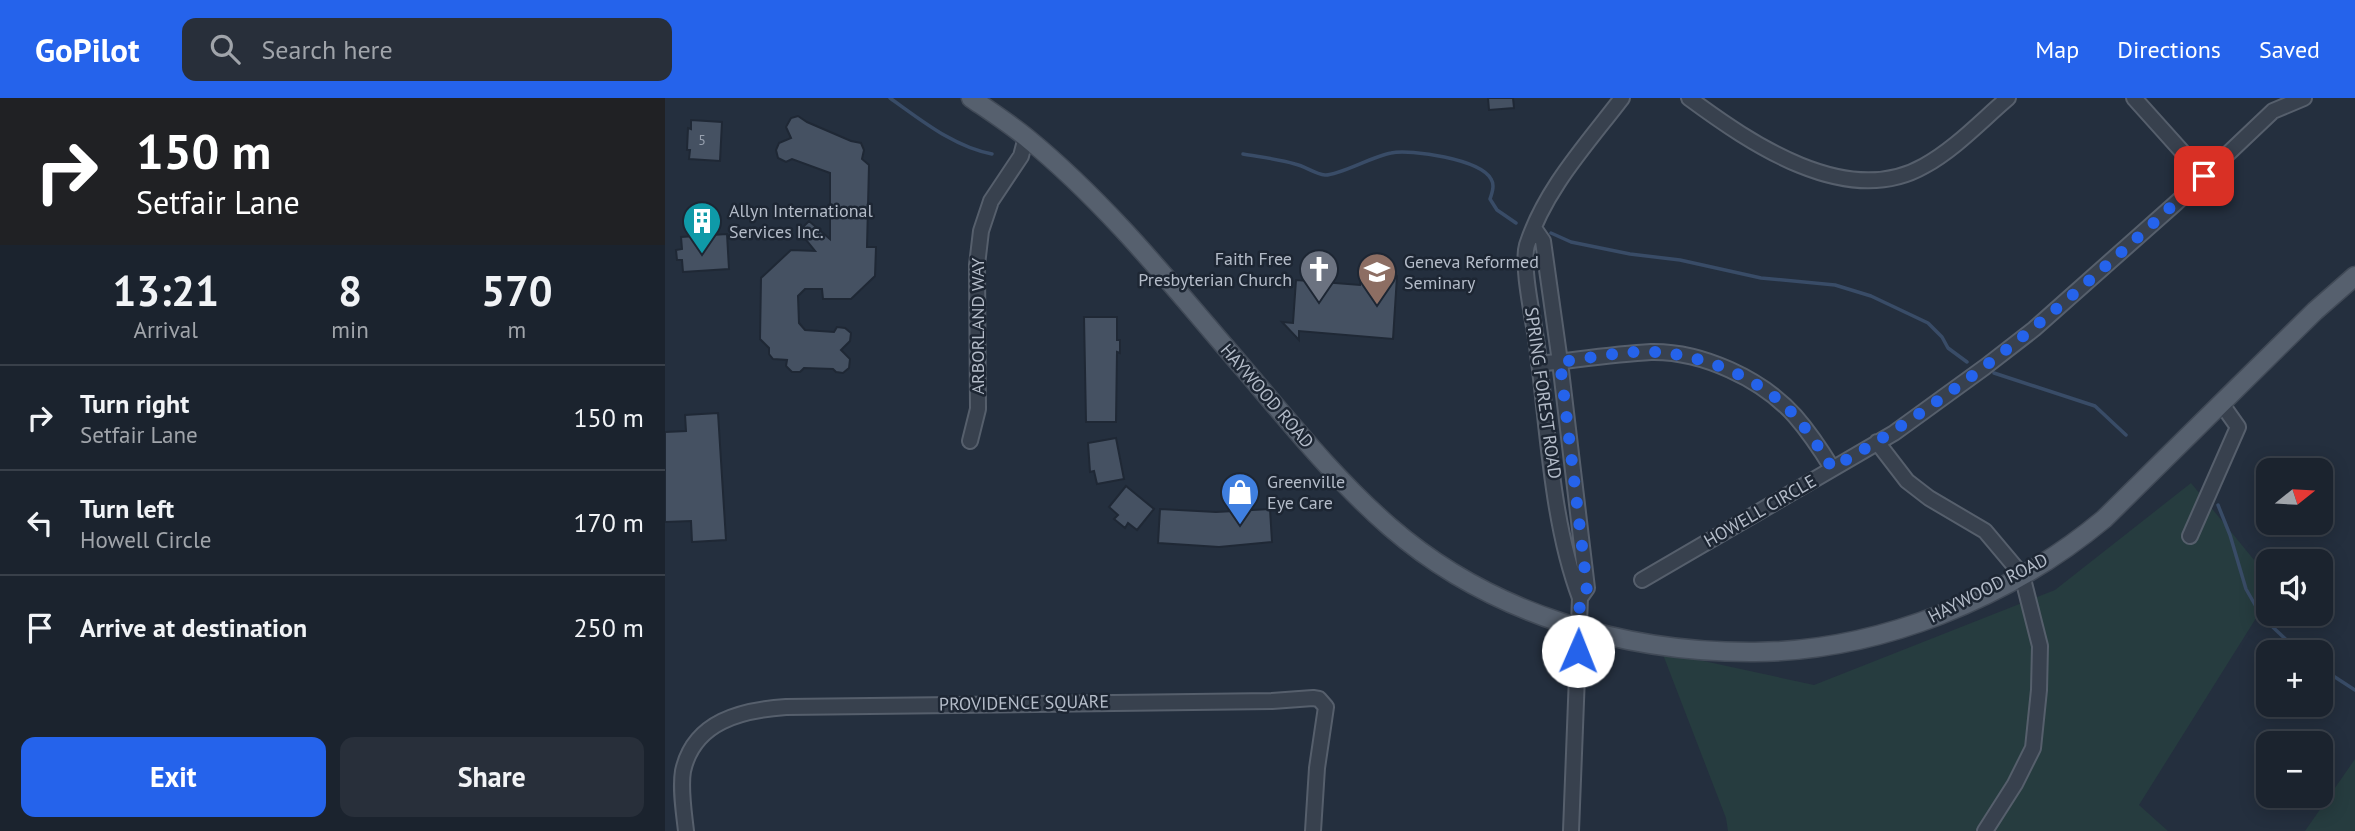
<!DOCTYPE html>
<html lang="en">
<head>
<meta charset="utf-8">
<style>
  :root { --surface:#1b232e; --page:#282f3a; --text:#f1f3f6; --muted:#a0a4aa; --line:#39404a; --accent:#2563eb }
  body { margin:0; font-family:"PT Sans",sans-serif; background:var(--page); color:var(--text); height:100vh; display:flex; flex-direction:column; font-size:26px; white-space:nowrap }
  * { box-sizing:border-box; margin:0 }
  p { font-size:23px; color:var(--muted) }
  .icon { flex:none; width:38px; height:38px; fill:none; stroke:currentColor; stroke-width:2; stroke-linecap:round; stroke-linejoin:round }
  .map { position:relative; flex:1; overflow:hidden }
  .details { display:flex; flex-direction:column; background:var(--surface); width:665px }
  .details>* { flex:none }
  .guide { background:#202124; color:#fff; overflow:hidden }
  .needle { width:46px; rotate:72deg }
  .buttons { position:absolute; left:1591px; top:360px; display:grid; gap:14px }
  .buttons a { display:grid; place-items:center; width:77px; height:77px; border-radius:14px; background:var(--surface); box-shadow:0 4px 18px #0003,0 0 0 2px var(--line); font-size:35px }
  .pin { position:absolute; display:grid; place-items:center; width:60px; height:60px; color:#fff; margin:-30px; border-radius:14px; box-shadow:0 4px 10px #0006 }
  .me { position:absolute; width:77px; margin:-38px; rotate:1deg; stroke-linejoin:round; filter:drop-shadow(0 0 5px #0008) }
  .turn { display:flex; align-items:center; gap:24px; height:147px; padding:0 21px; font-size:32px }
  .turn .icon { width:91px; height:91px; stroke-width:2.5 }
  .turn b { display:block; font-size:49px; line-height:60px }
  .eta { display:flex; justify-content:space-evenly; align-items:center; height:119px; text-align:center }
  .eta b { font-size:42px; font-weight:600; line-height:49px }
  .primary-button { display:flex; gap:14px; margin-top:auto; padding:14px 21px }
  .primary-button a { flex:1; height:80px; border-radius:14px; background:var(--accent); color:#fff; font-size:28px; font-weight:600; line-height:80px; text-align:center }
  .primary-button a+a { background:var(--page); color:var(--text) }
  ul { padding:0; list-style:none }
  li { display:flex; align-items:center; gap:21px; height:105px; padding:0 21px; border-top:2px solid var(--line) }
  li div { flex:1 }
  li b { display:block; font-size:26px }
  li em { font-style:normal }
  header { display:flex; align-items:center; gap:42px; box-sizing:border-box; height:98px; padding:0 35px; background:var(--accent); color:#fff }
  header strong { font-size:33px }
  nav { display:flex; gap:38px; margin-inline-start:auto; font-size:24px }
  .search { width:490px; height:63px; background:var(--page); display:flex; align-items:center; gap:18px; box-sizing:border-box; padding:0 24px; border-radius:14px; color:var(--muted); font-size:26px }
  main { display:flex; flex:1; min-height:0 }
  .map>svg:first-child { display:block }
  .green { fill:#263c3f }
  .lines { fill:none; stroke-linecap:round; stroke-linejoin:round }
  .stream { stroke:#394c67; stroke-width:3.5 }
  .building { fill:#455162; stroke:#1f2835; stroke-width:2 }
  .minor-casing { stroke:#565f6c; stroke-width:18 }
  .major-casing { stroke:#414a57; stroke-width:21 }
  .minor { stroke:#38414e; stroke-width:14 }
  .major { stroke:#56606e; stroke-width:18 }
  .route { stroke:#2563eb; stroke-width:12; stroke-dasharray:0 21.6 }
  .labels { text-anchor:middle; stroke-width:5; stroke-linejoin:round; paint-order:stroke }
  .number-label { font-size:14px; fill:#98a1af }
  .poi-label { font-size:18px; fill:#b4bcc9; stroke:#1d2633; text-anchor:start }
  .street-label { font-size:18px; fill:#b4bcc9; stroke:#1d2633 }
</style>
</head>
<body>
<header>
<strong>GoPilot</strong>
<div class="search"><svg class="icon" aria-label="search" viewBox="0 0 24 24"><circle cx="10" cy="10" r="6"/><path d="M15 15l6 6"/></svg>Search here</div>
<nav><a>Map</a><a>Directions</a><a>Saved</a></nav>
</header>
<main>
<section class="details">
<div class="guide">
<div class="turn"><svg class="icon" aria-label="right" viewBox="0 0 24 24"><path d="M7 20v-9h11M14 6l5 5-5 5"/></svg><div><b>150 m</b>Setfair Lane</div></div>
</div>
<div class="eta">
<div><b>13:21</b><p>Arrival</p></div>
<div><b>8</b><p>min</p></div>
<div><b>570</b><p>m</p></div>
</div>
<ul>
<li><svg class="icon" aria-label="right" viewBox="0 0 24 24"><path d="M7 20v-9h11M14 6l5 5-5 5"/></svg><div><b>Turn right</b><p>Setfair Lane</p></div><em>150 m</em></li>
<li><svg class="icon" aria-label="left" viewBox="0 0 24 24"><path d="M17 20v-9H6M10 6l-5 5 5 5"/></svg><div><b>Turn left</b><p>Howell Circle</p></div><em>170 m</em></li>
<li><svg class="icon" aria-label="arrive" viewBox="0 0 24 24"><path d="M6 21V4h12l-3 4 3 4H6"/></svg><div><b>Arrive at destination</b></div><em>250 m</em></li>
</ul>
<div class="primary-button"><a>Exit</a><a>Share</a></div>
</section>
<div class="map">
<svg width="1690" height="733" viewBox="0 0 1690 733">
  <rect width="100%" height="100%" fill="#242f3e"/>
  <path class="green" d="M1526 385 1603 479V501L1474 707 1503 733H1063L1061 720 997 554 1149 587 1390 492Z
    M1690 661V733H1640Z"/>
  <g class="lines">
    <path class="stream" d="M225 0C256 22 289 49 327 56
      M578 56C595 59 613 61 630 66 640 68 650 76 660 77 673 78 708 58 726 55 746 51 815 61 826 81 830 87 827 95 825 101L832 112 851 125
      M886 135 906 144 965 156 1015 162 1096 180 1170 187 1206 198 1263 225 1277 239 1283 250 1302 264
      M1329 275 1430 308 1461 337
      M1553 407 1565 437 1581 491 1597 519 1630 550
      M1656 570 1690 592"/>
  </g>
  <path class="building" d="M823 0H848L849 10 824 12Z
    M133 18 142 24 186 43 196 45 199 52 197 61 204 67 202 149H211L210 178 186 201H158L157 191H140L133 198 134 225 140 232 169 234 172 229 180 230 186 235 185 243 176 252 185 261 184 270 178 275 171 274 168 271 139 270 135 274H127L121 268 122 262 108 261 104 256V250L95 241 96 180 126 152 150 153 134 133 144 123 165 141V75L127 61 121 64 113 60 111 52 114 45 126 40 121 29 126 20Z
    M26 22 57 24 55 63 24 61 25 52H22L23 30 26 31Z
    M62 136 64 171 18 174 17 162H12L11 152 17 151 16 139Z
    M696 176 732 178 728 241 634 233V242L617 224 628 225 631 182 695 187Z
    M419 219H452V242H455V255L452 254 451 324H421Z
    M53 315 61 442 27 444 26 423 0 424V334L21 333 20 317Z
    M451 340 459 381 432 386 429 373 425 374 423 345Z
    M461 388 489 411 472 432 463 425 460 430 449 421 453 417 444 409Z
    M495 411 551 414 605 411 607 444 554 449 493 445Z"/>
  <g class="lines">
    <defs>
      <path id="minor" d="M1024 0C1085 45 1182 112 1259 68 1290 51 1316 23 1343 0
        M1469 0 1539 78
        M869 130 878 143 895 264 922 490 915 500
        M874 266C911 262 949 256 986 254 1037 253 1097 281 1130 318 1144 334 1156 352 1167 370
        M305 343 313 311 312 167 316 133 326 103 356 58 361 39
        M1212 344 1242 383 1264 400 1320 433 1357 477 1375 548 1374 592 1368 650 1350 686 1320 733
        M1525 438 1573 329 1556 305
        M977 482 1229 335 1320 269 1369 231 1511 105 1608 13 1639 0
        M21 733C19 715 15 691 18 673 29 623 77 612 121 609L607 603 648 600 654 601 661 609 652 670 648 733
        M906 733 915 500C886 423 883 328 872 248 869 224 856 168 862 147 880 91 922 46 957 0"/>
      <path id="major" d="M306 0C325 13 345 26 362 40 444 107 511 192 580 272 626 326 671 382 725 429 825 516 960 555 1090 554 1214 553 1344 500 1439 421L1650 213 1690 178"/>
    </defs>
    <use href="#minor" class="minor-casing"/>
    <use href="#major" class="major-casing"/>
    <use href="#minor" class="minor"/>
    <use href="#major" class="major"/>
  </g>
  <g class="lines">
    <path class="route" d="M913 553 915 499 922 490 895 264C925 260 962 252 991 254 1041 258 1096 280 1130 318 1144 334 1156 352 1167 370 1305 292 1424 186 1539 78"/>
  </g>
  <defs>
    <symbol id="building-pin" viewBox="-11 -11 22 30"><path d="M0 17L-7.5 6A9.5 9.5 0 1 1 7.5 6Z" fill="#0f9aa8" stroke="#1d2633"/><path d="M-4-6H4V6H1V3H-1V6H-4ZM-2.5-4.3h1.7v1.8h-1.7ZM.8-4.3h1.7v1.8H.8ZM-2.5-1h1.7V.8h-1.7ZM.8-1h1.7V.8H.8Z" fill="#fff"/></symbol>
    <symbol id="church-pin" viewBox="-11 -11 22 30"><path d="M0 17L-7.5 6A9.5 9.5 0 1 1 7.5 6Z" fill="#6b7280" stroke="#1d2633"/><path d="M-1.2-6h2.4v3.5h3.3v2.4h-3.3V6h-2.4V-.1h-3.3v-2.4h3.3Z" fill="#fff"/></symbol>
    <symbol id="university-pin" viewBox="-11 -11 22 30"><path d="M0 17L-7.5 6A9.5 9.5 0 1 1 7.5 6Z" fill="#8d6e63" stroke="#1d2633"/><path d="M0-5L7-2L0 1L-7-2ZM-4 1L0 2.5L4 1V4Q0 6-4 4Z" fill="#fff"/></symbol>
    <symbol id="shop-pin" viewBox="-11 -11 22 30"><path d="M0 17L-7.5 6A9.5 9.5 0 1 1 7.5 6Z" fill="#3f7fe0" stroke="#1d2633"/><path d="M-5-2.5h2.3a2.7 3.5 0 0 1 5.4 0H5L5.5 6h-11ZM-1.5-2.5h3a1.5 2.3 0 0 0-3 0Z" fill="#fff"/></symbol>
  </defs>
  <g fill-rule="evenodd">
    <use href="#building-pin" x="15" y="101" width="44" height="60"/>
    <use href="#church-pin" x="632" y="149" width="44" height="60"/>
    <use href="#university-pin" x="690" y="152" width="44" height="60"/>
    <use href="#shop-pin" x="553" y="372" width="44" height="60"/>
  </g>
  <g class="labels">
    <g class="number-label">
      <text x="37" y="47">5</text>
    </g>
    <g class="poi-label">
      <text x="64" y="119">Allyn International<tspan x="64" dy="21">Services Inc.</tspan></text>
      <text x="627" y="167" text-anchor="end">Faith Free<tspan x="627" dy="21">Presbyterian Church</tspan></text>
      <text x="739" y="170">Geneva Reformed<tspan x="739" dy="21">Seminary</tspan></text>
      <text x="602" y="390">Greenville<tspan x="602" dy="21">Eye Care</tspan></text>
    </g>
    <g class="street-label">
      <text transform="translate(313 228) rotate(-90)" y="6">ARBORLAND WAY</text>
      <text transform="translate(878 295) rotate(82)" y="6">SPRING FOREST ROAD</text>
      <text transform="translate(602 298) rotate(49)" y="6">HAYWOOD ROAD</text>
      <text transform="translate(1095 413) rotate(-30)" y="6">HOWELL CIRCLE</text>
      <text transform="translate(1323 490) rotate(-27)" y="6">HAYWOOD ROAD</text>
      <text transform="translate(359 605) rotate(-1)" y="6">PROVIDENCE SQUARE</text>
    </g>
  </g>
</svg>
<div class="buttons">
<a><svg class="needle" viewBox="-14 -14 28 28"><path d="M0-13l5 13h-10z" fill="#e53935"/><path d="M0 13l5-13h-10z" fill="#a0a4aa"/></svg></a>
<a><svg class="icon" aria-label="sound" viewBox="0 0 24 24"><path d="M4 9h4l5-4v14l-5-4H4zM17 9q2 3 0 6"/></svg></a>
<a>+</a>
<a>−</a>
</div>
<div class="pin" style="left:1539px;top:78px;background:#d93025"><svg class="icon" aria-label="arrive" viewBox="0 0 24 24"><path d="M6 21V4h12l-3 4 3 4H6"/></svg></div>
<svg class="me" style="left:913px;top:553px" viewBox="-20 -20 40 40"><circle r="19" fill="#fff"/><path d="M0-13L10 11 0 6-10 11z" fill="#2563eb"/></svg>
</div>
</main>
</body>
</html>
